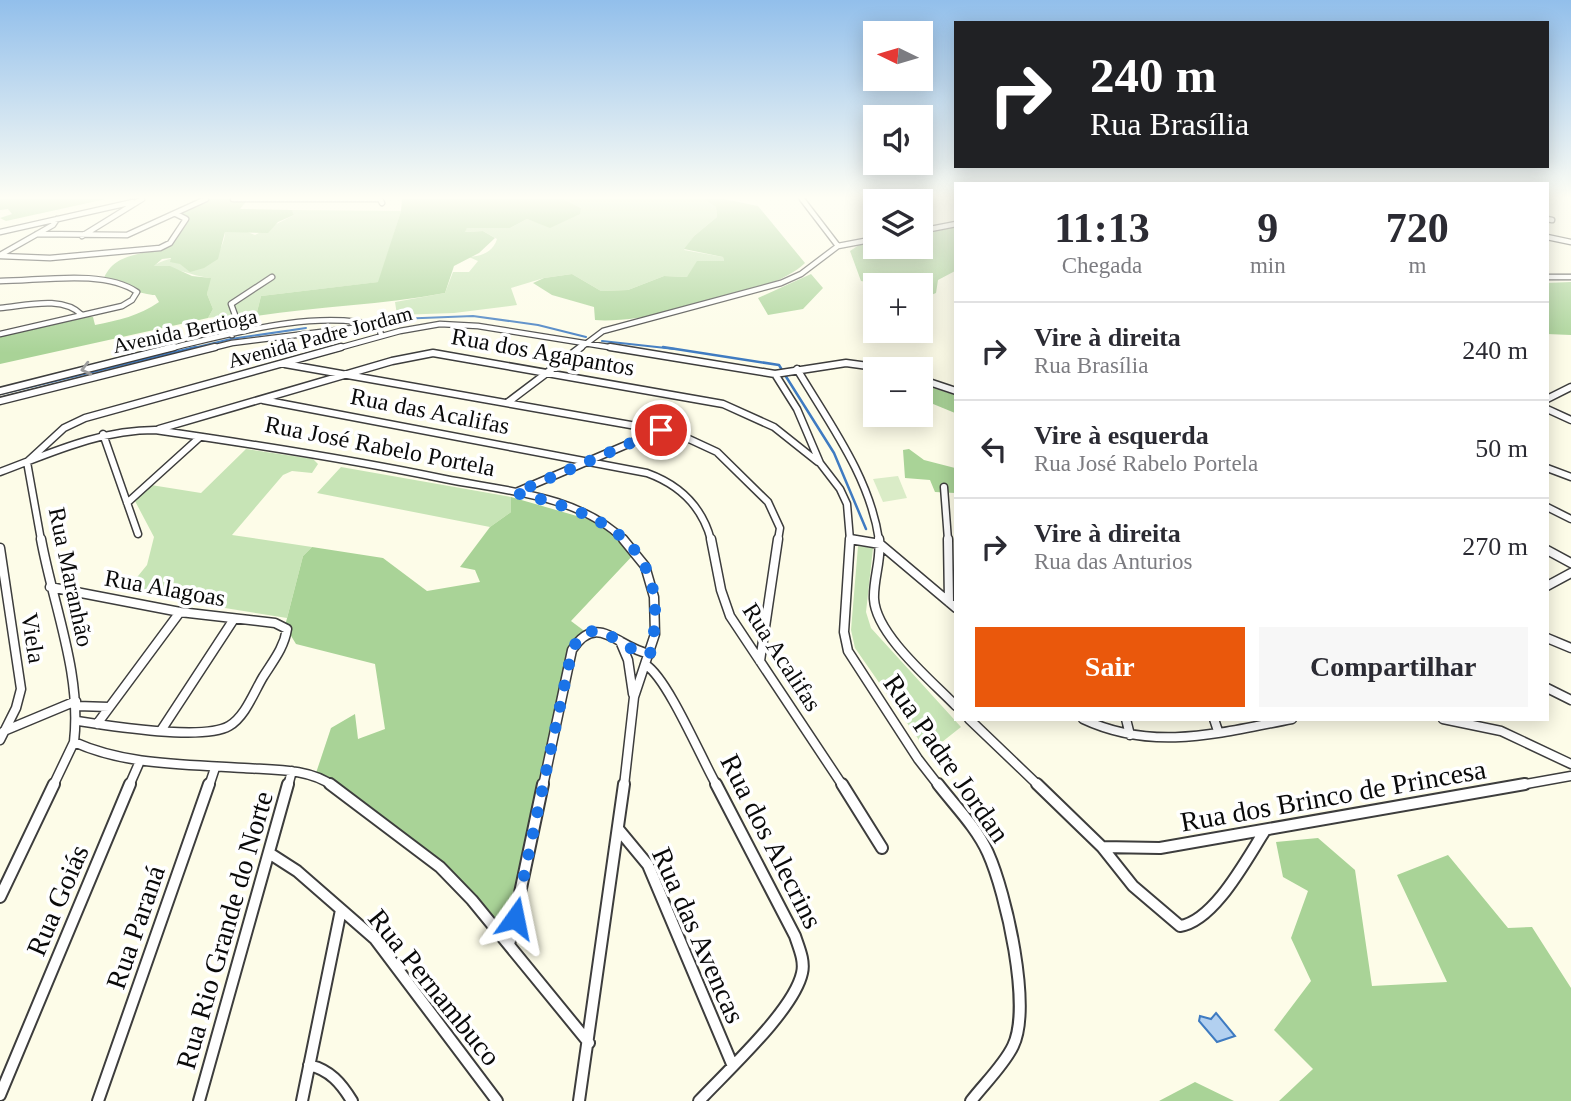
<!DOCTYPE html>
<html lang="pt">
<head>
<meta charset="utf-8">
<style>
  :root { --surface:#fff; --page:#f7f7f7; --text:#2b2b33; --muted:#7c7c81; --line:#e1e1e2; --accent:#ea580c }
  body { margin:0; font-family:"Times New Roman",serif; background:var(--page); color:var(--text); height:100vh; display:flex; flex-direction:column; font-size:26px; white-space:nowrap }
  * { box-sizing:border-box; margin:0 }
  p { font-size:23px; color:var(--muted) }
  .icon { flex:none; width:38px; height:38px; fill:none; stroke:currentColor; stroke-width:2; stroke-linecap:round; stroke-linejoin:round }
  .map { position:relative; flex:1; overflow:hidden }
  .side { position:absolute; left:954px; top:182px; width:595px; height:539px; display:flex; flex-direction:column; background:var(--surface); border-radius:0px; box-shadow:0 4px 18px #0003 }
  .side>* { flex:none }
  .hud { position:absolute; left:954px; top:21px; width:595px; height:147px; border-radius:0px; box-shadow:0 4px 18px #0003; background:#202124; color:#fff; overflow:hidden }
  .needle { width:46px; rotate:275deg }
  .buttons { position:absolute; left:863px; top:21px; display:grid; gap:14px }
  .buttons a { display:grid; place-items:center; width:70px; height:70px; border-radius:0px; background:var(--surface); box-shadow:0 4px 18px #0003; font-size:35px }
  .pin { position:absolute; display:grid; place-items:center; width:60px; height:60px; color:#fff; margin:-30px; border:4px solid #fff; border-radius:50%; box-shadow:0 2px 7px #0007 }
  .me { position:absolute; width:77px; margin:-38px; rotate:12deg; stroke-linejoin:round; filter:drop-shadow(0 0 5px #0008) }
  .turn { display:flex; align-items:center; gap:24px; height:147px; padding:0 21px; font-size:32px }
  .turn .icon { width:91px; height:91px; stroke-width:2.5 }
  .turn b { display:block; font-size:49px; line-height:60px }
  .eta { display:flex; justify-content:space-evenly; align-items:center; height:119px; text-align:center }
  .eta b { font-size:42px; font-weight:700; line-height:49px }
  .primary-button { display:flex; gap:14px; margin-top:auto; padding:14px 21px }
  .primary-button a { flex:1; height:80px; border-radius:0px; background:var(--accent); color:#fff; font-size:28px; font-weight:700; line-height:80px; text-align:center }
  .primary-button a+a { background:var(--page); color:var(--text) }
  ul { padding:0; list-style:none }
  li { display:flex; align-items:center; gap:21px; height:98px; padding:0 21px; border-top:2px solid var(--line) }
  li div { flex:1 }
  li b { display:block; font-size:26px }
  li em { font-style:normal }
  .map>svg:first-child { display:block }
  .green { fill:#c7e4b6 }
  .forest { fill:#a9d397 }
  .pitch { fill:#daecc7 }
  .water { fill:#b2d0f0; stroke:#3f7bc1; stroke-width:2 }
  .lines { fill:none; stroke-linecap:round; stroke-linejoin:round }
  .stream-far1 { stroke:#3f7bc1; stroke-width:2 }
  .stream { stroke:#3f7bc1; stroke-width:2.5 }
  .minor-far3-casing { stroke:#3d3d3d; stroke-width:7 }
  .minor-far2-casing { stroke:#3d3d3d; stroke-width:9 }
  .minor-far1-casing { stroke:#3d3d3d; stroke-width:11 }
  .minor-casing { stroke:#3d3d3d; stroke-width:14 }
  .minor-far3 { stroke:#fff; stroke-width:4.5 }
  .minor-far2 { stroke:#fff; stroke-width:6 }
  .minor-far1 { stroke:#fff; stroke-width:8 }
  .minor { stroke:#fff; stroke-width:10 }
  .oneway { stroke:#9d9d9d }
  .route { stroke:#1a73e8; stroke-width:12; stroke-dasharray:0 21.6 }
  .labels { text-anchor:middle; stroke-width:7; stroke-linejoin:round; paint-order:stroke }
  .far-street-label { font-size:21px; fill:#0a0a0a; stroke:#fff }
  .street-label { font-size:24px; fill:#0a0a0a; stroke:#fff }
  .near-street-label { font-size:28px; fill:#0a0a0a; stroke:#fff }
</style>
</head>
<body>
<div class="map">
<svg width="1571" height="1101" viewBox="0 0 1571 1101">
  <rect width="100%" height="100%" fill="#fdfce8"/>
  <path class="green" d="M563 199H704L716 207 717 217 694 236 684 250 723 257 724 261 687 277 664 276 628 290 601 291 572 274 544 278 511 288 517 305 454 313 397 315 395 302 445 293 453 272H469L478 261 469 257C482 256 493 252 497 239L483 231 464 232 467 228H510L527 219 542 224 581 208Z
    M292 210 401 211 379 282 261 296 256 316 241 319 240 329 225 332 222 316 208 318 213 309 207 294 210 278C188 275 175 266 152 267 171 253 195 258 217 259 219 249 225 242 225 232L245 231 255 235 294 215Z
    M246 449 313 459 318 464 312 473 292 471 283 475 232 535 312 547 303 556 287 618 125 592 147 565 154 537 135 501 151 485 201 493Z
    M341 467 511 497V512L490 527 317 493Z
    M858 546 873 548 866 612 871 628 961 727 928 753 855 648 851 630Z"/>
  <path class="forest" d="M0 199H106L6 221 0 218 12 214 8 209 0 210Z
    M206 199H248L240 209 292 210 294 215 278 222 268 233 225 232 218 259 204 268 190 272 180 264 170 262 171 258 162 259 154 266H170L192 276 211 278 207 294 213 309 208 318 0 364V334L82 315 93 317 95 325C119 320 139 316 159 302L155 295C144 295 114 285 104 278 115 253 140 256 160 248 172 244 179 229 185 219L176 214Z
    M402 199H563L581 208 580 214 550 228 527 219 510 228H467L465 232 483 231 495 238 479 253 454 266 445 293C383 305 319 306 256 316L261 296 378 282 401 211Z
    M704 199H724L758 206 805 263C771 296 641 324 595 320L594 307 552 295 533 283 544 278 572 274 601 291 628 290 664 276 687 277 697 261H724L723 257 684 249 694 236 717 217 716 207Z
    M955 227V271L938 280 936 293 921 299 920 285H881L861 281 850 251 859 245 875 242V247H920L921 233Z
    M811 274 823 288 803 309 768 315 758 298Z
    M1571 282V335L1547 334V283Z
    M920 384 955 395V413L921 399Z
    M909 449 924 460 955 468V493L935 492 930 480 905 478 903 450Z
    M511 497 608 525 636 552 571 621 587 633 572 650 509 945 477 905 409 843 315 776 331 728 355 714 358 739 385 729 375 664 296 644 285 626 303 556 312 547 383 558 427 591 480 582 475 570 460 567 490 527 511 512Z
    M1318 838 1355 870 1372 986 1447 982 1397 875 1448 855 1508 928 1532 927 1571 988V1101H1279L1313 1069 1274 1030 1311 981 1291 938 1308 891 1283 877 1276 842Z
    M1195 1082 1234 1101H1159Z"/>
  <path class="pitch" d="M898 476 907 498 883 502 873 479Z"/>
  <path class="water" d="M1216 1013 1235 1036 1217 1042 1199 1021 1200 1016 1211 1019Z"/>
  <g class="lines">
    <path class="stream-far1" d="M397 319 473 316 538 325 586 337
      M602 341 675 349
      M189 349 231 339 306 328"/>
    <path class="stream" d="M663 347 779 365 782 370
      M785 375 834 453 866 529
      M0 394 196 347"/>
    <defs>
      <path id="minor-far3" d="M233 199H380L382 203
        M1547 219 1552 220
        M920 231 956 224
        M0 232 133 202
        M37 234 127 235 206 199
        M82 236 142 199
        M1547 237 1571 242
        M838 246 875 239
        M0 255 53 225 57 219
        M0 256 50 258 160 248 170 243 186 219 176 214
        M1547 277H1571
        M0 281C40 281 103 269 137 292L132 300 122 306 0 334
        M0 308C25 306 62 295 82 315
        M232 335 230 325 235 315 231 304 272 277
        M167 349C231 334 315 309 379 326L381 335
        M208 349 232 343 377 325
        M335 349 400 331 440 324 478 326 621 349
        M579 349 603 331 781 283 801 274 838 246 802 199"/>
      <path id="minor-far2" d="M610 347 775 374 797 409 820 463 840 489 847 504 850 540
        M285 364 676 433 717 452 768 502 780 528 778 540
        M797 369C829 423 870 477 879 540
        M775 374 846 363 890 369
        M920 379 956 391
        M0 391 174 347
        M1547 399 1571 387
        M263 400 647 473C680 485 702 506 711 540
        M0 401 215 347
        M507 403 581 347
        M1547 409 1571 420
        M159 429 392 361 433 353 723 404 774 427 818 462
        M103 434 138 534
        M27 462 64 428 85 418 341 347
        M27 462 41 540
        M1547 468 1571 477
        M0 472C51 453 99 430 155 430 252 444 349 459 445 479 505 491 579 495 624 540
        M944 487 948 540
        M516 492 661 430
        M127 503 200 437
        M1547 507 1571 519
        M850 539 858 540"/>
      <path id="minor-far1" d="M41 539C53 605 82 674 74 742 127 766 187 764 244 768 273 770 309 768 333 786
        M623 539 645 566 654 597 655 634 634 697 624 786
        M711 539 721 590 730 616 843 786
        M850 539 844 632 848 651 918 759 939 786
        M850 539 880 544 956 608
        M879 539C882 558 873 579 874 599 876 635 932 681 956 706
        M948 539 949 602
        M0 548 21 689 16 708 0 740
        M1547 550 1571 563
        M1547 586 1571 573
        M50 587 180 612 275 623 287 629C284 648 273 661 263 677 254 692 245 717 229 726 203 741 110 726 78 721
        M1547 638 1571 648
        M620 641 628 660 633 694
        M760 661 778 539
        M646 665C668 679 702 760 717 786
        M1547 688 1571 700
        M77 706 109 707
        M969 719 1039 786
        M1083 719C1153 752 1219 733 1292 719
        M1126 719 1130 735
        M1214 719 1218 731
        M1443 719 1501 731 1571 764
        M97 724 180 612
        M162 729 234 619
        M4 731 76 701
        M53 786 74 742
        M129 786 140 761
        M209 786 215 768
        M288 786 292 771
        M543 786 572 650C598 611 617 648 650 654
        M1515 786 1571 776"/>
      <path id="minor" d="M330 784 440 867 472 900 589 1043
        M842 784 882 848
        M938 784C955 806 977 828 988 853 1006 893 1032 1007 1013 1046 1004 1065 984 1084 971 1101
        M1037 784 1102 847 1133 886 1180 926C1214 921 1246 860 1264 832
        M619 830 648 865 732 1064
        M1102 847 1160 848 1525 784
        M269 853 297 871 375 939 497 1101
        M0 897 54 784
        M509 945 543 784
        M309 1065C330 1070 341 1083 352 1101
        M0 1095 130 784
        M98 1101 209 784
        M199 1101 288 784
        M302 1101 341 910
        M579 1101 624 784
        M699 1101C727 1071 794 1010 802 973 805 961 799 948 795 936L716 784"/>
    </defs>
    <use href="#minor-far3" class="minor-far3-casing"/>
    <use href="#minor-far2" class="minor-far2-casing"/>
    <use href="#minor-far1" class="minor-far1-casing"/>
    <use href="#minor" class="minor-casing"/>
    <use href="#minor-far3" class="minor-far3"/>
    <use href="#minor-far2" class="minor-far2"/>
    <use href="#minor-far1" class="minor-far1"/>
    <use href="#minor" class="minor"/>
  </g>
  <defs><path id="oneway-chevron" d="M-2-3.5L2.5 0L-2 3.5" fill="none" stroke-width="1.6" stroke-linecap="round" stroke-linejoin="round" transform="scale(1.75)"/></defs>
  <use class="oneway" href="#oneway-chevron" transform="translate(86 369) rotate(166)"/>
  <linearGradient id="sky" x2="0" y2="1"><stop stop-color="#92bfeb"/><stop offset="0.56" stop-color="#fefef5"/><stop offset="1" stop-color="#fefef5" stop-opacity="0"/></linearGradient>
  <rect width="1571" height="353" fill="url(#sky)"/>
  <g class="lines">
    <path class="route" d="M515 918 572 650C594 605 621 654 650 654 675 546 605 513 515 493L661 430"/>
  </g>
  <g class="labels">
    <g class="far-street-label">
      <text transform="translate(185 331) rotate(-12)" y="7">Avenida Bertioga</text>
      <text transform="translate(320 337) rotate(-15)" y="7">Avenida Padre Jordam</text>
    </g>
    <g class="street-label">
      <text transform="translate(543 352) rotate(10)" y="8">Rua dos Agapantos</text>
      <text transform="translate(430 411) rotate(11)" y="8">Rua das Acalifas</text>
      <text transform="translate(380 446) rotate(11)" y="8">Rua José Rabelo Portela</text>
      <text transform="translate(71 577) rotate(78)" y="8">Rua Maranhão</text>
      <text transform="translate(165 588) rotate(10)" y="8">Rua Alagoas</text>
      <text transform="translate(33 638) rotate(81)" y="8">Viela</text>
      <text transform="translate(782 657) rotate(57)" y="8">Rua Acalifas</text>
    </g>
    <g class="near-street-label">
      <text transform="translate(947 758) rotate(55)" y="10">Rua Padre Jordan</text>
      <text transform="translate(1333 795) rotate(-10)" y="10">Rua dos Brinco de Princesa</text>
      <text transform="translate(772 841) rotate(63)" y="10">Rua dos Alecrins</text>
      <text transform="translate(57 900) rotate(-67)" y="10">Rua Goiás</text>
      <text transform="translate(135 927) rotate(-71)" y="10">Rua Paraná</text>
      <text transform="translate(224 930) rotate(-74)" y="10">Rua Rio Grande do Norte</text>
      <text transform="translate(699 935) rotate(66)" y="10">Rua das Avencas</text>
      <text transform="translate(435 987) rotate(51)" y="10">Rua Pernambuco</text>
    </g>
  </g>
</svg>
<div class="buttons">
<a><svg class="needle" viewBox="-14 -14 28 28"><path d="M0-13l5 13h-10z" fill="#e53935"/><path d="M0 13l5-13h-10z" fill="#7c7c81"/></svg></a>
<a><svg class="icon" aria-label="sound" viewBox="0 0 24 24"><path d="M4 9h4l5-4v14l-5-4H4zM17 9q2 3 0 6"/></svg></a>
<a><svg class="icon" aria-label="layers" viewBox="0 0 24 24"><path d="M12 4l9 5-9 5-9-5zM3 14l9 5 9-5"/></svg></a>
<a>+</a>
<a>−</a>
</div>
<div class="pin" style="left:661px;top:430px;background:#d93025"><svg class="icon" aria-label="arrive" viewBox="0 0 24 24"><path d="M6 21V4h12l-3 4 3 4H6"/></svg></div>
<svg class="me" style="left:515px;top:918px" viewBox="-20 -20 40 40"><path d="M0-17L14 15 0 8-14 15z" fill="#1a73e8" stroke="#fff" stroke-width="4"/></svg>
<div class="hud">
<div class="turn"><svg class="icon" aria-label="right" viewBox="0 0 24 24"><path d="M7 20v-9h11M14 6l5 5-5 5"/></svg><div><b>240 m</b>Rua Brasília</div></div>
</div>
<section class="side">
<div class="eta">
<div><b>11:13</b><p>Chegada</p></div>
<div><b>9</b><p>min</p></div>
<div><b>720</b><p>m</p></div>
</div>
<ul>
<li><svg class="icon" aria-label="right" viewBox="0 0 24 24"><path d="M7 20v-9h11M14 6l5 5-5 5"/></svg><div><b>Vire à direita</b><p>Rua Brasília</p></div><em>240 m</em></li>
<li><svg class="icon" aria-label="left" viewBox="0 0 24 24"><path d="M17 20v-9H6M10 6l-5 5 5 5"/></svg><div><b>Vire à esquerda</b><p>Rua José Rabelo Portela</p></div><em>50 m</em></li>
<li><svg class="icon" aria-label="right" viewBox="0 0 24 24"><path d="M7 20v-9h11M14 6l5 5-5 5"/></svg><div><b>Vire à direita</b><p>Rua das Anturios</p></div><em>270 m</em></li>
</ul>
<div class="primary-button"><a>Sair</a><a>Compartilhar</a></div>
</section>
</div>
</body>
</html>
